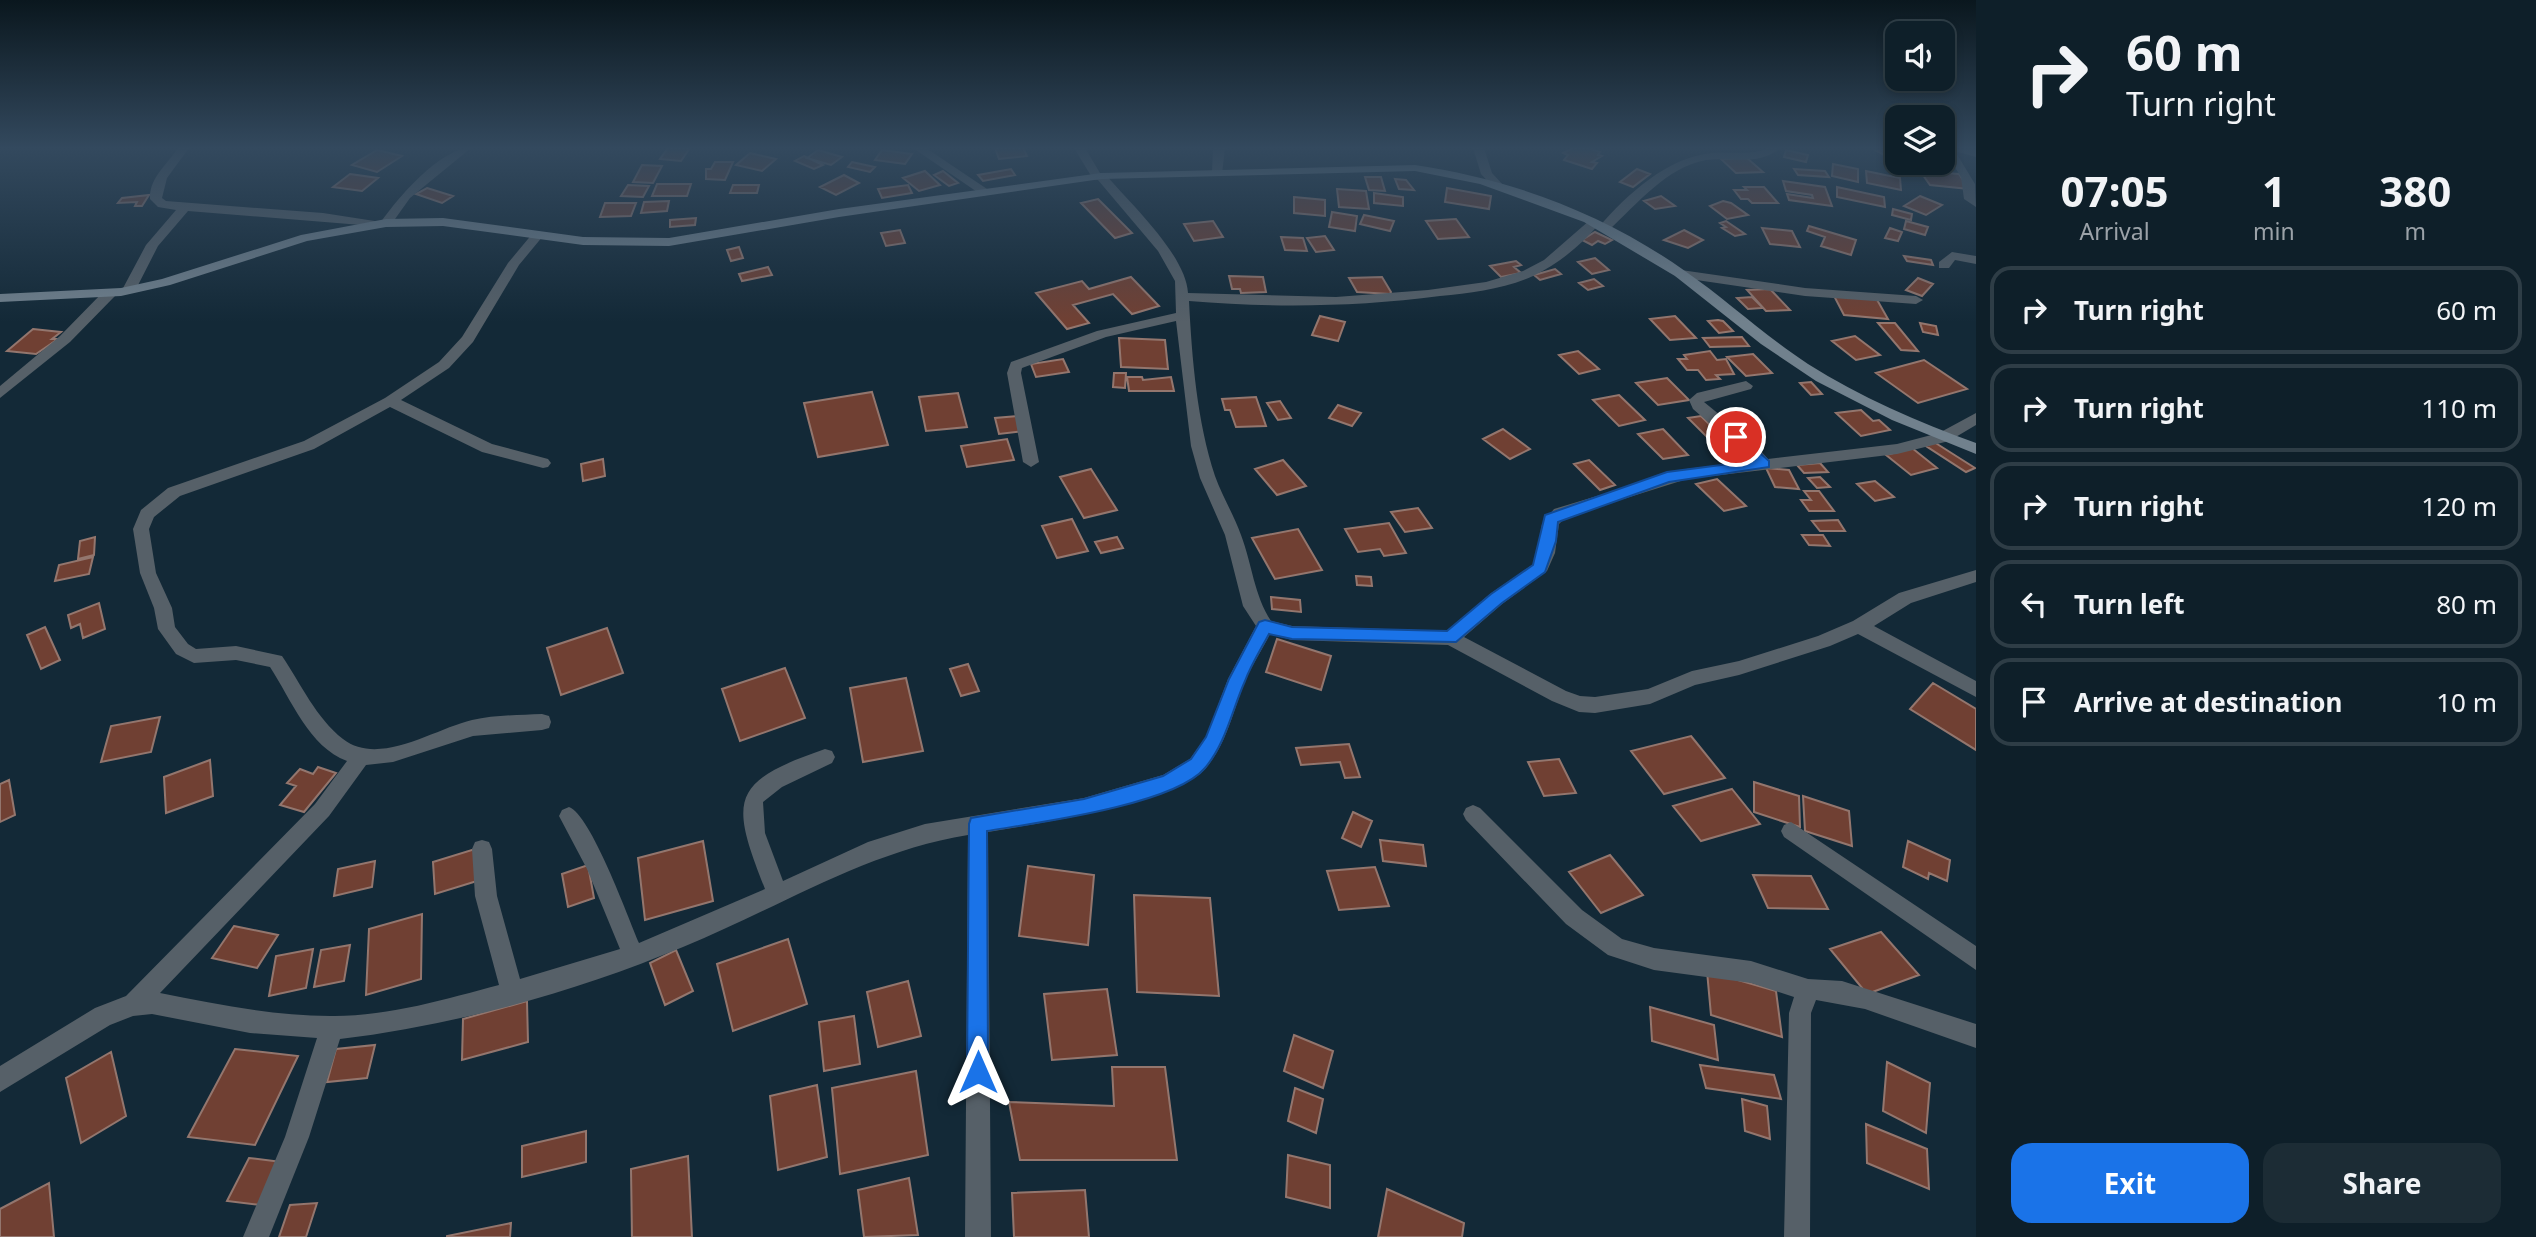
<!DOCTYPE html>
<html lang="en">
<head>
<meta charset="utf-8">
<style>
  :root { --surface:#0e1f29; --page:#1c2c35; --text:#f1f3f6; --muted:#9ba2a8; --line:#2e3d46; --accent:#1a73e8 }
  body { margin:0; font-family:"Noto Sans",sans-serif; background:var(--page); color:var(--text); height:100vh; display:flex; flex-direction:column; font-size:26px; white-space:nowrap }
  * { box-sizing:border-box; margin:0 }
  p { font-size:23px; color:var(--muted) }
  .icon { flex:none; width:38px; height:38px; fill:none; stroke:currentColor; stroke-width:2; stroke-linecap:round; stroke-linejoin:round }
  .map { position:relative; flex:1; overflow:hidden }
  .panel { display:flex; flex-direction:column; background:var(--surface); width:560px }
  .panel>* { flex:none }
  .banner { background:#0e1f29; color:var(--text); overflow:hidden }
  .fabs { position:absolute; left:1885px; top:21px; display:grid; gap:14px }
  .fabs a { display:grid; place-items:center; width:70px; height:70px; border-radius:14px; background:var(--surface); box-shadow:0 4px 10px #0003,0 0 0 2px var(--line); font-size:35px }
  .pin { position:absolute; display:grid; place-items:center; width:60px; height:60px; color:#fff; margin:-30px; border:4px solid #fff; border-radius:50%; box-shadow:0 2px 7px #0007 }
  .me { position:absolute; width:77px; margin:-38px; rotate:0deg; stroke-linejoin:round; filter:drop-shadow(0 0 5px #0008) }
  .turn { display:flex; align-items:center; gap:24px; height:147px; padding:0 35px; font-size:32px }
  .turn .icon { width:91px; height:91px; stroke-width:2.5 }
  .turn b { display:block; font-size:49px; line-height:60px }
  .eta { display:flex; justify-content:space-evenly; align-items:center; height:119px; text-align:center }
  .eta b { font-size:42px; font-weight:700; line-height:49px }
  .button { display:flex; gap:14px; margin-top:auto; padding:14px 35px }
  .button a { flex:1; height:80px; border-radius:21px; background:var(--accent); color:#fff; font-size:28px; font-weight:700; line-height:80px; text-align:center }
  .button a+a { background:var(--page); color:var(--text) }
  ul { padding:0; list-style:none }
  li { display:flex; align-items:center; gap:21px; height:88px; margin:0 14px 10px; padding:0 21px; border:4px solid var(--line); border-radius:21px }
  li div { flex:1 }
  li b { display:block; font-size:26px }
  li em { font-style:normal }
  main { display:flex; flex:1; min-height:0 }
  .map>svg:first-child { display:block }
  .building { fill:#704033; stroke:#93766e; stroke-width:2 }
  .lines { fill:none; stroke-linecap:round; stroke-linejoin:round }
  .street { fill:#566068; fill-rule:evenodd }
  .secondary { fill:#71818d; fill-rule:evenodd }
  .route { fill:#1a73e8; stroke:#114b97; stroke-width:2 }
</style>
</head>
<body>
<main>
<div class="map">
<svg width="1976" height="1237" viewBox="0 0 1976 1237">
  <rect width="100%" height="100%" fill="#132937"/>
  <path class="building" d="M668 148H690L681 161 660 159Z
    M995 148H1023L1027 156 999 159Z
    M1573 148H1588L1600 152 1598 155 1602 156 1592 162 1597 163 1592 169 1564 160 1568 155 1563 153Z
    M1890 149 1897 153V162L1877 151Z
    M377 150 402 156 377 172 352 165Z
    M818 150 842 157 831 165 807 158Z
    M882 150 912 154 905 164 875 160Z
    M1786 150 1808 155 1806 162 1784 157Z
    M750 153 776 159 762 171 736 165Z
    M804 156 823 165 814 169 795 161Z
    M1747 158 1763 172 1736 173 1721 159Z
    M715 162H733L725 180 706 179V169H711Z
    M852 162 875 167 870 172 848 167Z
    M1833 164 1858 169V182L1832 176Z
    M642 165 662 166 653 183 633 182Z
    M1011 169 1015 175 983 181 978 175Z
    M1637 169 1650 174 1633 187 1620 182Z
    M1794 169 1825 171 1829 177 1798 175Z
    M925 171 940 185 919 191 903 178Z
    M943 171 958 183 949 186 934 175Z
    M1866 171 1900 178 1901 190 1867 183Z
    M1920 171 1959 174 1969 189 1930 185Z
    M350 174 378 178 362 191 333 187Z
    M844 175 859 183 836 195 820 187Z
    M1365 177H1381L1385 191 1369 190Z
    M1395 179 1406 180 1414 190 1399 189Z
    M1783 181 1825 187 1832 206 1789 200 1787 194 1813 198 1812 195 1786 191Z
    M657 184H691L687 196H652Z
    M628 185 649 186 643 197 621 196Z
    M733 185H759L757 193H730Z
    M908 185 912 193 882 198 878 189Z
    M1744 187H1764L1778 203H1752L1748 199H1741L1734 190H1747Z
    M1837 187 1884 197 1885 207 1837 197Z
    M427 188 453 196 442 203 416 194Z
    M1447 188 1491 196 1489 209 1445 202Z
    M1337 189 1366 191 1369 209 1339 207Z
    M1374 193 1403 197V206L1374 203Z
    M149 195 142 206H135L137 202 118 203 122 198Z
    M1661 196 1675 206 1655 209 1644 201Z
    M1920 196 1942 205 1926 215 1904 206Z
    M1294 197 1325 200V216L1294 213Z
    M1098 199 1132 233 1115 238 1081 203Z
    M669 201 667 211 641 213 644 202Z
    M1723 201 1731 203 1748 215 1727 219 1710 206Z
    M605 203H636L631 216 600 217Z
    M1893 209 1912 214 1911 220 1892 215Z
    M1332 212 1357 216 1355 231 1329 227Z
    M1364 215 1394 221 1390 231 1360 224Z
    M696 218 695 225 670 227V220Z
    M1456 219 1469 237 1438 239 1426 221Z
    M1213 221 1223 237 1194 241 1184 224Z
    M1726 221 1745 234 1735 236 1722 228 1726 227 1720 223Z
    M1906 221 1928 227 1925 235 1904 229Z
    M1809 226 1856 240 1851 255 1821 246 1825 237 1807 231Z
    M1762 228 1792 231 1800 247 1770 244Z
    M1890 228 1902 232 1898 241 1885 238Z
    M900 230 905 243 886 246 881 233Z
    M1684 230 1703 240 1688 248 1664 240Z
    M1595 232 1612 240 1605 244 1598 241 1592 245 1582 240Z
    M1325 236 1334 250 1316 252 1307 238Z
    M1281 237 1303 238 1307 251 1285 250Z
    M739 247 743 258 731 261 727 250Z
    M1904 256 1931 260 1933 265 1907 261Z
    M1595 258 1609 270 1592 274 1578 262Z
    M1516 261 1521 265 1514 267 1521 273 1501 277 1490 266Z
    M768 267 772 275 742 281 739 274Z
    M1555 269 1561 274 1540 280 1534 275Z
    M1229 276 1263 277 1266 292 1241 293 1240 289H1232Z
    M1131 277 1159 306 1132 314 1113 294 1073 305 1089 323 1067 329 1036 293 1082 281 1089 289Z
    M1382 277 1391 292 1390 294 1357 292 1349 278Z
    M1918 278 1933 284 1922 296 1906 290Z
    M1594 279 1603 286 1588 290 1579 283Z
    M1770 289 1790 310 1766 311 1747 290Z
    M1833 294 1876 298 1888 319 1844 315Z
    M1752 297 1763 308 1748 309 1737 298Z
    M1320 316 1345 322 1338 341 1312 335Z
    M1675 316 1696 338 1670 340 1650 319Z
    M1718 320 1723 321 1733 331 1719 333 1708 321Z
    M1878 323H1895L1918 351 1901 350Z
    M1920 323 1936 326 1938 335 1923 332Z
    M33 329 61 332 52 339H58L36 354 7 351Z
    M1855 336 1880 355 1856 360 1832 341Z
    M1742 337 1749 346 1710 347 1703 338Z
    M1119 338 1165 340 1168 369 1121 367Z
    M1578 351 1599 369 1579 374 1559 355Z
    M1710 351 1717 360 1726 359 1734 374 1716 375 1720 379 1706 380 1698 370H1687L1678 359H1687L1684 355Z
    M1753 354 1772 373 1746 376 1727 357Z
    M1063 359 1069 372 1036 377 1031 364Z
    M1924 360 1967 389 1918 403 1876 373Z
    M1114 373H1126L1125 388 1113 387Z
    M1127 377H1142L1143 380 1171 377 1174 391H1129Z
    M1667 378 1689 400 1658 405 1636 383Z
    M1811 382 1822 394 1811 395 1800 383Z
    M872 392 888 445 818 457 804 403Z
    M958 393 967 427 926 431 919 397Z
    M1619 395 1645 420 1619 426 1593 400Z
    M1256 397 1266 426 1236 427 1230 410H1225L1222 399Z
    M1280 401 1291 418 1278 420 1267 403Z
    M1338 405 1361 413 1352 426 1329 418Z
    M1861 410 1873 421 1879 420 1890 430 1861 436 1836 413Z
    M1019 416 1024 431 999 434 995 418Z
    M1701 416 1725 440 1712 442 1688 418Z
    M1503 429 1530 449 1510 459 1483 439Z
    M1663 429 1688 455 1663 459 1638 434Z
    M1007 439 1014 460 967 467 961 446Z
    M1934 442 1975 468 1966 472 1926 446Z
    M1912 448 1937 468 1911 475 1886 455Z
    M603 459 605 476 583 481 581 464Z
    M1283 460 1306 486 1277 495 1255 469Z
    M1589 460 1615 485 1600 490 1574 464Z
    M1820 463 1828 472 1804 473 1797 465Z
    M1766 468 1789 470 1799 489 1775 487Z
    M1091 469 1117 510 1084 518 1060 477Z
    M1820 477 1830 487 1817 488 1808 478Z
    M1717 479 1746 506 1724 511 1696 484Z
    M1875 481 1894 497 1875 501 1857 484Z
    M1804 491H1819L1834 511H1809L1801 500H1811Z
    M1418 508 1432 528 1405 532 1391 512Z
    M1072 519 1088 551 1057 558 1042 526Z
    M1838 520 1845 531H1820L1812 521Z
    M1389 523 1406 553 1384 556 1380 549 1358 552 1345 529Z
    M1298 529 1322 570 1275 579 1252 538Z
    M1802 535H1823L1830 546 1809 545Z
    M95 537 94 555 78 559 80 541Z
    M1117 537 1123 548 1101 553 1095 542Z
    M93 557 89 574 55 581 59 565Z
    M1356 576 1371 577 1372 586 1357 585Z
    M1271 597 1300 600 1301 612 1272 609Z
    M99 603 105 629 83 638 80 624 71 628 68 615Z
    M45 627 60 660 41 669 27 635Z
    M607 628 623 673 561 695 547 648Z
    M1277 639 1331 656 1321 690 1266 672Z
    M968 664 979 691 961 696 950 669Z
    M785 668 805 718 740 741 722 689Z
    M906 678 923 751 863 762 850 688Z
    M1933 683 1976 709V750L1910 709Z
    M160 717 151 752 101 762 111 726Z
    M1691 736 1725 778 1664 794 1631 751Z
    M1349 744 1360 777 1345 778 1340 762 1301 765 1296 748Z
    M1559 759 1576 793 1544 796 1528 762Z
    M210 760 213 796 166 813 164 777Z
    M318 767 336 773 304 812 280 805 296 786 287 783 300 769 313 774Z
    M9 780 15 815 0 822V784Z
    M1754 782 1799 796 1800 827 1754 812Z
    M1732 789 1760 824 1701 841 1673 806Z
    M1803 796 1849 811 1852 846 1805 831Z
    M1353 812 1372 821 1361 847 1342 838Z
    M1380 840 1423 845 1426 866 1383 861Z
    M703 841 713 901 645 920 638 858Z
    M1908 841 1950 860 1947 881 1929 873 1928 879 1903 867Z
    M475 849 477 881 435 894 433 862Z
    M1610 855 1643 895 1601 913 1569 872Z
    M375 861 372 887 334 896 338 869Z
    M588 865 594 898 568 907 562 874Z
    M1028 866 1094 875 1088 945 1019 936Z
    M1375 867 1389 906 1339 910 1327 871Z
    M1753 875 1811 876 1828 909 1768 908Z
    M1134 895 1210 898 1219 996 1137 992Z
    M422 914 421 979 366 995 369 929Z
    M234 926 278 935 257 968 212 958Z
    M1881 932 1919 975 1867 994 1830 949Z
    M788 939 807 1004 733 1031 717 964Z
    M350 945 344 981 314 987 321 950Z
    M313 949 306 988 269 996 276 956Z
    M676 950 693 991 665 1005 650 963Z
    M1707 971 1776 991 1782 1037 1711 1015Z
    M908 981 921 1036 878 1047 867 992Z
    M1107 989 1117 1055 1052 1060 1044 994Z
    M527 1001 528 1042 462 1060 463 1019Z
    M1650 1007 1714 1025 1718 1060 1652 1041Z
    M854 1016 860 1064 824 1071 819 1022Z
    M1294 1035 1333 1051 1323 1088 1284 1071Z
    M375 1045 367 1078 327 1082 336 1049Z
    M235 1049 298 1056 255 1145 188 1137Z
    M111 1052 126 1116 81 1143 66 1078Z
    M1887 1062 1930 1083 1926 1133 1883 1111Z
    M1700 1065 1774 1075 1781 1099 1706 1088Z
    M1112 1067H1165L1177 1160H1020L1009 1102 1114 1106Z
    M916 1071 928 1155 840 1174 832 1088Z
    M817 1085 827 1157 778 1170 770 1096Z
    M1295 1088 1323 1099 1316 1133 1288 1121Z
    M1742 1099 1767 1106 1770 1139 1745 1131Z
    M1866 1124 1927 1149 1929 1189 1867 1163Z
    M586 1131V1162L522 1177V1146Z
    M1288 1155 1330 1165V1208L1286 1197Z
    M688 1156 692 1237H632L631 1169Z
    M249 1158 282 1162 261 1205 227 1201Z
    M909 1178 918 1235 864 1237 858 1190Z
    M49 1183 54 1237H0V1209Z
    M1387 1189 1464 1223 1462 1237H1378Z
    M1085 1190 1089 1237H1014L1012 1193Z
    M317 1203 306 1237H279L290 1205Z
    M511 1223 510 1237H447V1236Z"/>
  <g class="lines">
    <path class="street" d="M178 148H189L167 178 162 198 166 201 323 213 381 222C398 198 440 148 471 148L410 198 390 226 386 227 188 211 158 246 134 293H124L122 290 146 245 176 210 158 207 150 199C149 178 167 165 178 148Z
      M913 148H926L993 193 983 196Z
      M1074 148H1085L1100 173 1105 174C1130 203 1186 255 1188 293L1336 297 1428 290 1486 282 1523 271 1544 260 1590 220 1600 223C1582 244 1559 264 1533 276 1504 289 1471 293 1440 296 1356 307 1272 308 1189 301 1192 359 1197 421 1215 476 1222 496 1234 515 1241 535 1252 564 1254 595 1271 621L1292 626 1447 631 1490 594 1535 563 1542 524 1554 509 1686 469 1753 461 1693 409 1689 400 1697 393 1746 381 1753 386 1751 389 1704 402 1753 442 1768 459 1897 444 1939 433 1976 413V425L1949 441 1897 454 1687 479 1566 517 1559 524 1555 553 1547 571 1502 604 1464 637 1566 691 1580 696 1595 697 1648 689 1692 671 1739 661 1818 636 1853 621 1899 593 1976 570V582L1911 603 1874 626 1976 681V697L1858 634 1830 646 1739 675 1695 685 1650 704 1595 713 1579 712 1552 701 1448 645 1292 640 1270 634C1262 650 1252 665 1245 681 1233 711 1227 743 1206 768 1177 803 1035 824 988 832L991 1237H965L968 835C864 852 779 908 683 947 575 992 457 1025 340 1039L309 1137 269 1237H243L285 1137 317 1038 250 1033 152 1014 133 1016 110 1025 0 1092V1066L95 1008 126 996 315 804 347 761C309 747 291 699 270 667L236 660 194 663 176 654 158 629 154 608 140 573 133 529 141 510 168 488 304 441 385 398 439 362 462 337 508 263 533 233 543 236 519 265 473 342 449 368 401 400 492 444 548 459 551 463 548 467 543 468 482 452 390 407 314 449 180 496 154 517 149 529 156 573 172 608 175 627 188 644 196 649 236 646 282 656C301 684 316 718 343 739 379 767 434 729 472 720 494 715 519 715 542 714L549 716 551 722 549 728 542 730 473 736 393 762 366 765 329 816 160 993C216 1004 272 1016 330 1016 386 1017 446 999 499 985L475 896 472 849 475 842 482 840 489 842 492 849 497 896 520 979 620 949 587 869 559 816 562 810 569 807C591 815 628 917 639 943L765 889C730 800 729 782 825 749L832 751 835 757 832 763 782 787 763 802 765 833 783 881 868 842 925 824 1084 798 1163 775 1190 759 1206 737 1228 679 1256 626 1243 606 1225 535 1200 478 1191 446 1176 321 1106 337 1022 368 1021 373 1039 462 1031 467 1023 462 1007 373 1011 362 1097 331 1176 313 1175 281 1158 251 1098 180 1093 179Z
      M1213 148H1225L1222 174 1212 172Z
      M1473 148H1484L1492 173 1504 186 1502 188H1494L1481 174Z
      M1767 148H1779C1763 166 1729 157 1706 160 1667 167 1637 204 1609 230L1599 227C1627 194 1668 157 1712 153 1729 151 1753 156 1767 148Z
      M1943 148 1976 150V157L1955 151 1975 184 1976 207 1964 199 1961 177Z
      M1952 252 1976 256V264L1955 260 1949 268H1939V262Z
      M1681 270 1805 288 1916 296 1923 300 1916 304 1805 296 1676 277 1675 274Z
      M110 289 115 290V296L70 342 0 398V386L60 336 105 290Z
      M1473 805 1480 808 1582 910 1622 939 1654 948 1751 961 1808 979 1842 981 1976 1024V1048L1865 1009 1816 1000 1811 1013 1810 1237H1784L1789 1013 1794 997 1751 983 1654 970 1608 955 1566 924 1466 820 1463 814 1466 808Z
      M1791 822 1976 946V970L1784 837 1781 831 1784 825Z"/>
    <path class="secondary" d="M1415 165C1511 179 1605 214 1685 271 1727 300 1765 336 1808 364 1860 397 1918 422 1976 443V454L1892 420 1816 381 1761 344 1675 276 1584 222 1480 184 1415 171 1101 179 839 217 669 246 583 245 443 226 386 227 307 241 170 285 121 296 0 302V294L121 288 162 279 301 235 386 219 443 218 583 237 669 238 839 209 1101 173Z"/>
  </g>
  <linearGradient id="sky" x2="0" y2="1"><stop stop-color="#0a171e"/><stop offset="0.46" stop-color="#33495e"/><stop offset="1" stop-color="#33495e" stop-opacity="0"/></linearGradient>
  <rect width="1976" height="322" fill="url(#sky)"/>
  <path class="route" d="M1736 432 1769 461V467L1669 482 1558 522 1556 541 1545 572 1502 603 1456 642 1292 639 1269 634C1261 649 1251 665 1245 681 1232 710 1226 743 1205 768 1174 805 1036 823 987 831L988 1072 985 1079 978 1082 970 1079 967 1072 969 824 971 818 1084 799 1163 776 1191 759 1206 737 1229 679 1259 622 1265 620 1292 627 1447 631 1491 594 1533 565 1545 515 1667 472 1752 461 1729 437Z"/>
</svg>
<div class="fabs">
<a><svg class="icon" aria-label="sound" viewBox="0 0 24 24"><path d="M4 9h4l5-4v14l-5-4H4zM17 9q2 3 0 6"/></svg></a>
<a><svg class="icon" aria-label="layers" viewBox="0 0 24 24"><path d="M12 4l9 5-9 5-9-5zM3 14l9 5 9-5"/></svg></a>
</div>
<div class="pin" style="left:1736px;top:437px;background:#d93025"><svg class="icon" aria-label="arrive" viewBox="0 0 24 24"><path d="M6 21V4h12l-3 4 3 4H6"/></svg></div>
<svg class="me" style="left:978px;top:1072px" viewBox="-20 -20 40 40"><path d="M0-17L14 15 0 8-14 15z" fill="#1a73e8" stroke="#fff" stroke-width="4"/></svg>
</div>
<section class="panel">
<div class="banner">
<div class="turn"><svg class="icon" aria-label="right" viewBox="0 0 24 24"><path d="M7 20v-9h11M14 6l5 5-5 5"/></svg><div><b>60 m</b>Turn right</div></div>
</div>
<div class="eta">
<div><b>07:05</b><p>Arrival</p></div>
<div><b>1</b><p>min</p></div>
<div><b>380</b><p>m</p></div>
</div>
<ul>
<li><svg class="icon" aria-label="right" viewBox="0 0 24 24"><path d="M7 20v-9h11M14 6l5 5-5 5"/></svg><div><b>Turn right</b></div><em>60 m</em></li>
<li><svg class="icon" aria-label="right" viewBox="0 0 24 24"><path d="M7 20v-9h11M14 6l5 5-5 5"/></svg><div><b>Turn right</b></div><em>110 m</em></li>
<li><svg class="icon" aria-label="right" viewBox="0 0 24 24"><path d="M7 20v-9h11M14 6l5 5-5 5"/></svg><div><b>Turn right</b></div><em>120 m</em></li>
<li><svg class="icon" aria-label="left" viewBox="0 0 24 24"><path d="M17 20v-9H6M10 6l-5 5 5 5"/></svg><div><b>Turn left</b></div><em>80 m</em></li>
<li><svg class="icon" aria-label="arrive" viewBox="0 0 24 24"><path d="M6 21V4h12l-3 4 3 4H6"/></svg><div><b>Arrive at destination</b></div><em>10 m</em></li>
</ul>
<div class="button"><a>Exit</a><a>Share</a></div>
</section>
</main>
</body>
</html>
